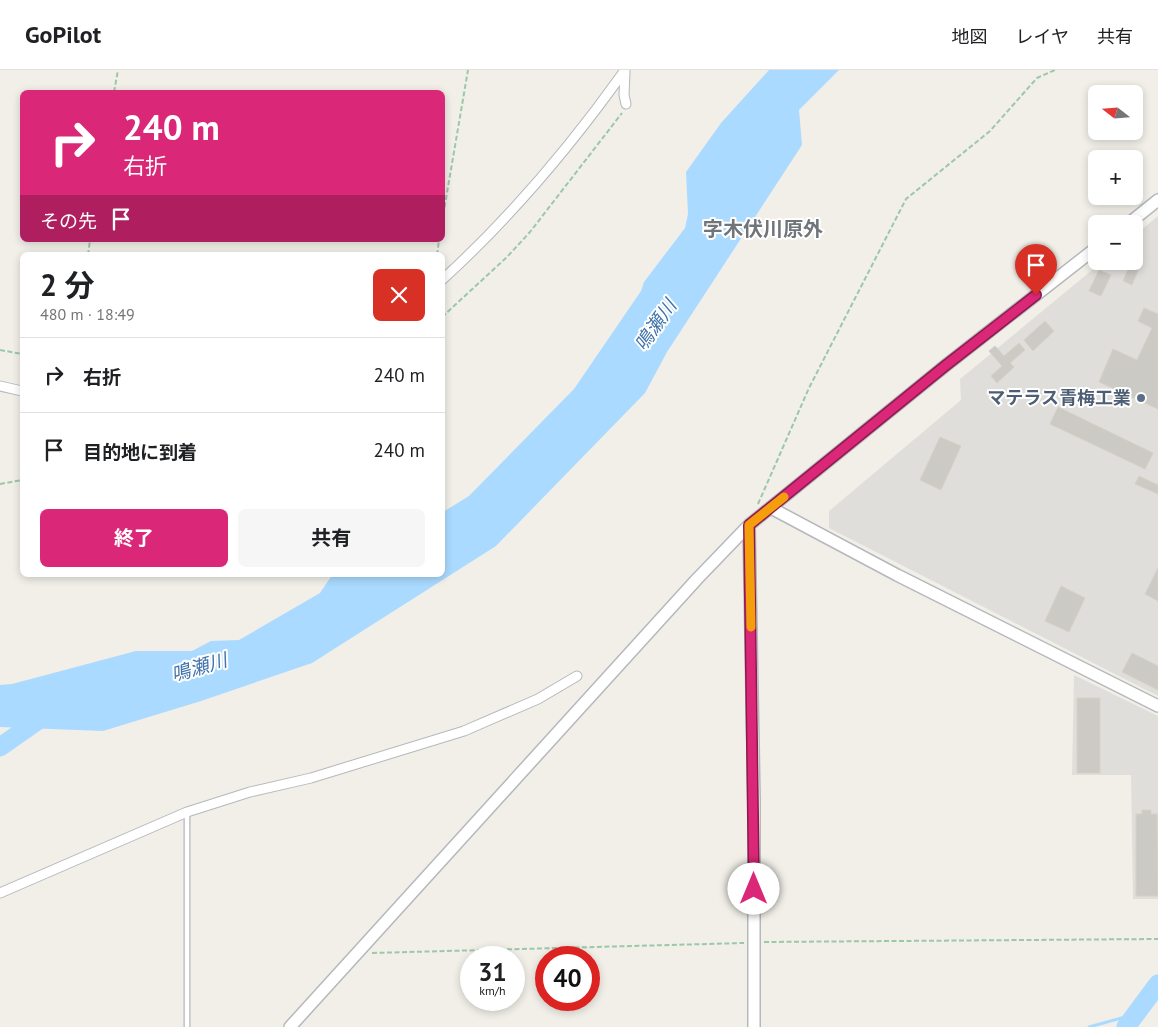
<!DOCTYPE html>
<html lang="ja">
<head>
<meta charset="utf-8">
<style>
  :root { --surface:#fff; --page:#f6f6f6; --text:#202124; --muted:#757577; --line:#e0e0e0; --accent:#db2777 }
  body { margin:0; font-family:"PT Sans","Noto Sans JP",sans-serif; background:var(--page); color:var(--text); height:100vh; display:flex; flex-direction:column; font-size:19px; white-space:nowrap }
  * { box-sizing:border-box; margin:0 }
  p { font-size:16px; color:var(--muted) }
  .icon { flex:none; width:28px; height:28px; fill:none; stroke:currentColor; stroke-width:2; stroke-linecap:round; stroke-linejoin:round }
  .map { position:relative; flex:1; overflow:hidden }
  .drawer { position:absolute; left:20px; top:182px; width:425px; height:325px; display:flex; flex-direction:column; background:var(--surface); border-radius:8px; box-shadow:0 2px 8px #0003 }
  .drawer>* { flex:none }
  .guide { position:absolute; left:20px; top:20px; width:425px; height:152px; border-radius:8px; box-shadow:0 2px 8px #0003; background:#db2777; color:#fff; overflow:hidden }
  .needle { width:32px; rotate:287deg }
  .tools { position:absolute; left:1088px; top:15px; display:grid; gap:10px }
  .tools a { display:grid; place-items:center; width:55px; height:55px; border-radius:8px; background:var(--surface); box-shadow:0 2px 8px #0003; font-size:25px }
  .speed { position:absolute; left:460px; top:876px; display:flex; gap:10px; font-size:25px; font-weight:700; text-align:center }
  .speed>* { display:grid; place-content:center; width:65px; height:65px; border-radius:50%; background:var(--surface); box-shadow:0 2px 8px #0003; line-height:1 }
  .speed small { font-size:12px; font-weight:400 }
  .speed .limit { border:8px solid #d22; background:#fff; color:#111 }
  .pin { position:absolute; display:grid; place-items:center; width:42px; height:42px; color:#fff; margin:-51px -21px; border-radius:50% 50% 50% 0; rotate:-45deg; box-shadow:0 0 5px #0007 }
  .pin .icon { rotate:45deg }
  .me { position:absolute; width:55px; margin:-28px; rotate:0deg; stroke-linejoin:round; filter:drop-shadow(0 0 4px #0008) }
  .turn { display:flex; align-items:center; gap:18px; height:105px; padding:0 20px; font-size:22px }
  .turn .icon { width:65px; height:65px; stroke-width:2.5 }
  .turn b { display:block; font-size:35px; line-height:42px }
  .then { display:flex; align-items:center; height:48px; padding:0 20px; background:#0003; gap:10px; font-size:19px }
  .round { display:grid; place-items:center; flex:none; width:52px; height:52px; border-radius:8px; background:var(--page) }
  .overview { display:flex; align-items:center; justify-content:space-between; height:85px; padding:0 20px }
  h1 { font-size:30px; font-weight:700; line-height:38px }
  .action { display:flex; gap:10px; margin-top:auto; padding:10px 20px }
  .action a { flex:1; height:58px; border-radius:8px; background:var(--accent); color:#fff; font-size:20px; font-weight:700; line-height:58px; text-align:center }
  .action a+a { background:var(--page); color:var(--text) }
  ul { padding:0; list-style:none }
  li { display:flex; align-items:center; gap:15px; height:75px; padding:0 20px; border-top:1px solid var(--line) }
  li div { flex:1 }
  li b { display:block; font-size:19px }
  li em { font-style:normal }
  header { display:flex; align-items:center; gap:30px; box-sizing:border-box; height:70px; padding:0 25px; background:var(--surface); border-bottom:1px solid var(--line) }
  header strong { font-size:24px }
  nav { display:flex; gap:28px; margin-inline-start:auto; font-size:18px }
  .map>svg:first-child { display:block }
  .industrial { fill:#e0deda }
  .water { fill:#aadaff }
  .lines { fill:none; stroke-linecap:round; stroke-linejoin:round }
  .stream { stroke:#aadaff; stroke-width:3 }
  .river { stroke:#aadaff; stroke-width:19 }
  .building { fill:#cccac5; stroke:#d6d1c6 }
  .service-casing { stroke:#b5b8bc; stroke-width:7 }
  .minor-casing { stroke:#b5b8bc; stroke-width:11 }
  .tertiary-casing { stroke:#b5b8bc; stroke-width:14 }
  .path { stroke:#9cc7a9; stroke-width:2; stroke-dasharray:5 2.5; stroke-linecap:butt }
  .service { stroke:#fff; stroke-width:4.5 }
  .minor { stroke:#fff; stroke-width:9 }
  .tertiary { stroke:#fff; stroke-width:11 }
  .route-casing { stroke:#8e194d; stroke-width:12 }
  .route { stroke:#db2777; stroke-width:9 }
  .slow { stroke:#f59e0b; stroke-width:9 }
  .service-dot { fill:#5c6f8a; stroke:#fff; stroke-width:2 }
  .labels { text-anchor:middle; stroke-width:4; stroke-linejoin:round; paint-order:stroke }
  .service-label { font-size:18px; font-weight:bold; fill:#4e5e75; stroke:#fff; text-anchor:end }
  .water-label { font-size:19px; font-style:italic; fill:#4174aa; stroke:#fff }
  .quarter-label { font-size:20px; font-weight:bold; fill:#70757a; stroke:#fff }
</style>
</head>
<body>
<header>
<strong>GoPilot</strong>
<nav><a>地図</a><a>レイヤ</a><a>共有</a></nav>
</header>
<div class="map">
<svg width="1158" height="957" viewBox="0 0 1158 957">
  <rect width="100%" height="100%" fill="#f1efe8"/>
  <path class="industrial" d="M1158 146V626L829 458V441L961 330 960 309 1103 191H1134V166Z
    M1074 605 1158 646V829H1133L1131 705H1072Z"/>
  <path class="water" d="M769 0H839L799 40 802 75 667 282 645 323 496 476 312 593 201 631 103 661 0 657V615L12 614 136 581H192L211 571 239 570 320 523 332 505H442L443 442 469 426 574 319 641 221 644 212 685 158 688 144 686 102 721 53Z"/>
  <g class="lines">
    <path class="stream" d="M1089 957 1136 944"/>
    <path class="river" d="M0 677 47 644
      M1126 957 1158 914"/>
  </g>
  <path class="building" d="M1131 192 1140 196 1132 215 1123 211Z
    M1099 200 1111 205 1101 226 1089 221Z
    M1144 238 1158 244V339L1099 312 1113 279 1137 290 1152 258 1138 251Z
    M1045 251 1054 261 1033 281 1024 270Z
    M1019 273 1025 280 1010 293 1014 297 997 313 991 306 1002 296 989 281 995 276 1004 286Z
    M1058 337 1153 383 1145 399 1050 354Z
    M940 367 961 376 941 420 920 410Z
    M1139 406 1158 415V424L1135 414Z
    M1158 498V531L1145 524Z
    M1061 516 1085 528 1069 562 1045 551Z
    M1132 583 1158 596V620L1122 602Z
    M1077 628H1100V703H1077Z
    M1142 740H1151V744H1157L1158 826H1136V744H1142Z"/>
  <g class="lines">
    <defs>
      <path id="service" d="M187 742V957"/>
      <path id="minor" d="M625 2 624 25 626 34
        M442 210C511 147 571 76 625 0
        M0 316 22 321
        M0 823 187 742 250 722 311 708 464 661 538 629 577 606"/>
      <path id="tertiary" d="M1128 154 1158 130
        M771 438 897 505 1158 636
        M749 455 754 731V957
        M290 957 697 509 749 455 945 296 1096 178"/>
    </defs>
    <use href="#service" class="service-casing"/>
    <use href="#minor" class="minor-casing"/>
    <use href="#tertiary" class="tertiary-casing"/>
    <path class="path" d="M114 22 118 0
      M442 152 468 0
      M88 185 90 170
      M437 185 439 170
      M442 247 507 187 530 162 622 43
      M0 280 22 284
      M0 414 22 410
      M758 434 809 318 906 129 990 61 1037 8 1055 0
      M764 872 1158 869
      M372 883 744 873"/>
    <use href="#service" class="service"/>
    <use href="#minor" class="minor"/>
    <use href="#tertiary" class="tertiary"/>
  </g>
  <g class="lines">
    <defs>
      <path id="route" d="M754 819 749 455 945 296 1036 225"/>
    </defs>
    <use href="#route" class="route-casing"/>
    <use href="#route" class="route"/>
    <path class="slow" d="M751 557 749 455 784 427"/>
  </g>
  <circle class="service-dot" cx="1141" cy="328" r="5"/>
  <g class="labels">
    <g class="service-label">
      <text x="1131" y="334">マテラス青梅工業</text>
    </g>
    <g class="water-label">
      <text transform="translate(655 255) rotate(-55)" y="7">鳴瀬川</text>
      <text transform="translate(199 597) rotate(-16)" y="7">鳴瀬川</text>
    </g>
    <g class="quarter-label">
      <text x="763" y="166">字木伏川原外</text>
    </g>
  </g>
</svg>
<div class="tools">
<a><svg class="needle" viewBox="-14 -14 28 28"><path d="M0-13l5 13h-10z" fill="#e53935"/><path d="M0 13l5-13h-10z" fill="#757577"/></svg></a>
<a>+</a>
<a>−</a>
</div>
<div class="speed"><div>31<small>km/h</small></div><div class="limit">40</div></div>
<div class="pin" style="left:1036px;top:225px;background:#d93025"><svg class="icon" aria-label="arrive" viewBox="0 0 24 24"><path d="M6 21V4h12l-3 4 3 4H6"/></svg></div>
<svg class="me" style="left:754px;top:819px" viewBox="-20 -20 40 40"><circle r="19" fill="#fff"/><path d="M0-13L10 11 0 6-10 11z" fill="#db2777"/></svg>
<div class="guide">
<div class="turn"><svg class="icon" aria-label="right" viewBox="0 0 24 24"><path d="M7 20v-9h11M14 6l5 5-5 5"/></svg><div><b>240 m</b>右折</div></div>
<div class="then">その先<svg class="icon" aria-label="arrive" viewBox="0 0 24 24"><path d="M6 21V4h12l-3 4 3 4H6"/></svg></div>
</div>
<section class="drawer">
<div class="overview"><div><h1>2 分</h1><p>480 m · 18:49</p></div><a class="round" style="background:#d93025;color:#fff"><svg class="icon" aria-label="close" viewBox="0 0 24 24"><path d="M6 6l12 12M18 6L6 18"/></svg></a></div>
<ul>
<li><svg class="icon" aria-label="right" viewBox="0 0 24 24"><path d="M7 20v-9h11M14 6l5 5-5 5"/></svg><div><b>右折</b></div><em>240 m</em></li>
<li><svg class="icon" aria-label="arrive" viewBox="0 0 24 24"><path d="M6 21V4h12l-3 4 3 4H6"/></svg><div><b>目的地に到着</b></div><em>240 m</em></li>
</ul>
<div class="action"><a>終了</a><a>共有</a></div>
</section>
</div>
</body>
</html>
